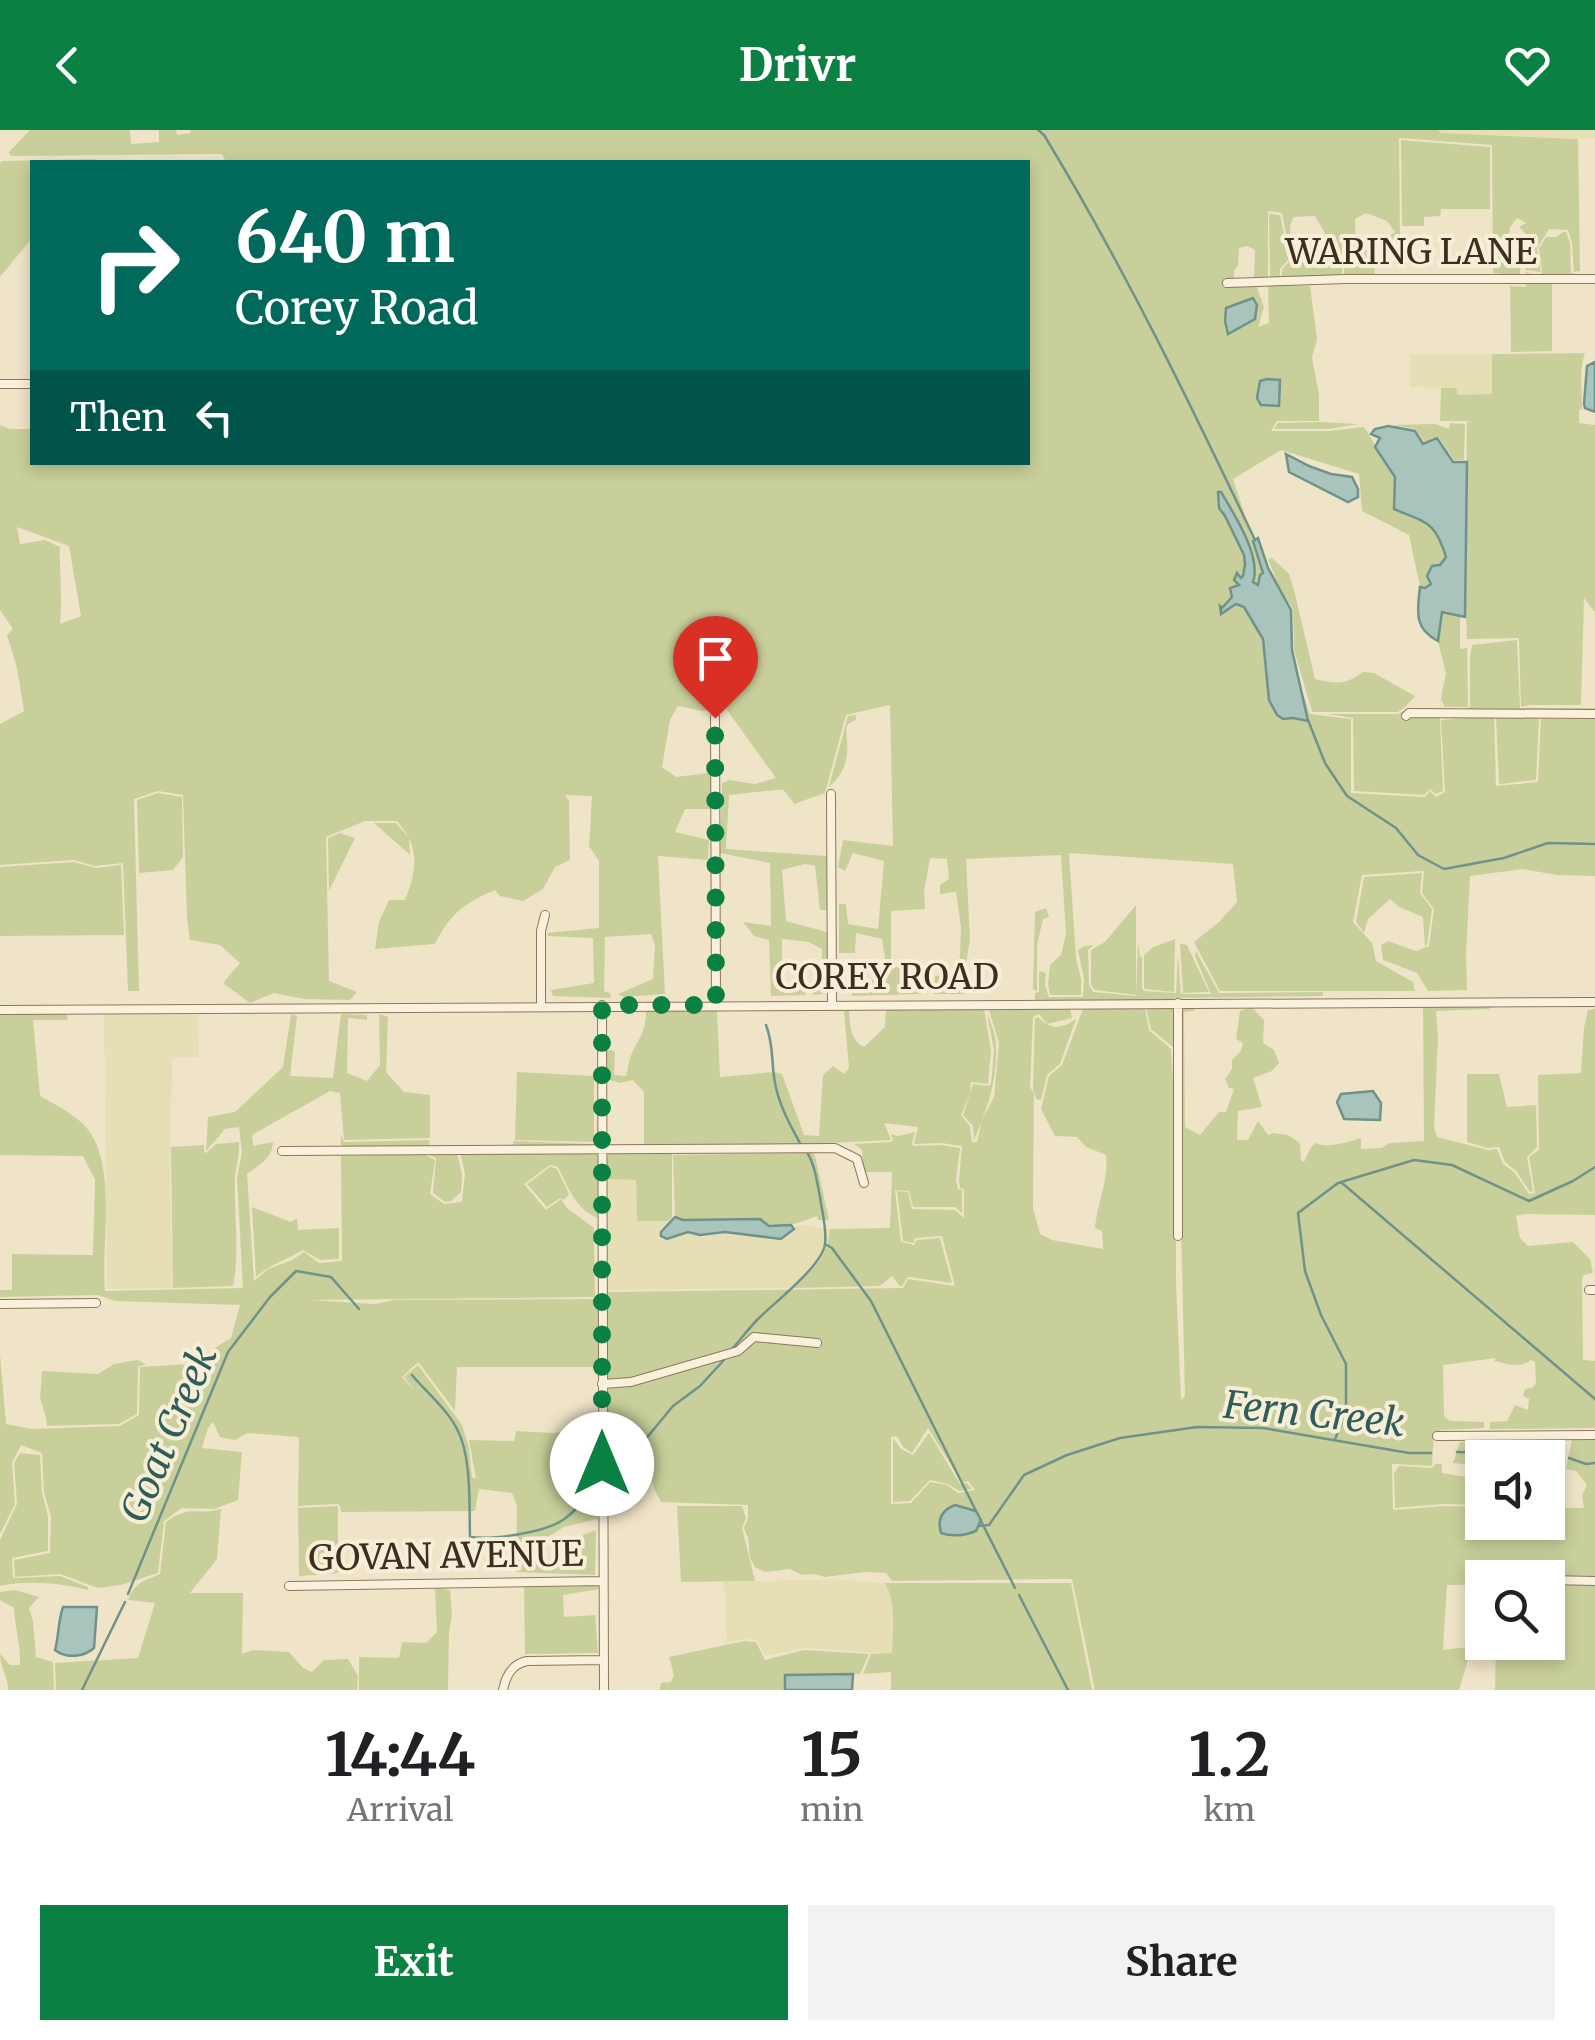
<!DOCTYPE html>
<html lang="en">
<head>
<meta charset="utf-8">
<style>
  :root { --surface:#fff; --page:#f2f2f2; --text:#202124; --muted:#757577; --accent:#0b8043 }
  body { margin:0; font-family:Merriweather,serif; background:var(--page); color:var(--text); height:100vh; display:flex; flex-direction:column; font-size:38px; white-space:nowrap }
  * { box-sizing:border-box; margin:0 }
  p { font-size:32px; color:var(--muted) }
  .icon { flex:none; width:55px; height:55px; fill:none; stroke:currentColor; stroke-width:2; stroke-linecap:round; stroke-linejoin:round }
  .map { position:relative; height:1560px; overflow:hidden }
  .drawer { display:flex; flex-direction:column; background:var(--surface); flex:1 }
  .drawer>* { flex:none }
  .top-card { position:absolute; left:30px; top:30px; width:1000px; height:305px; border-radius:0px; box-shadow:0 5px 15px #0003; background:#00695c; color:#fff; overflow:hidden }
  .controls { position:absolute; left:1465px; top:1310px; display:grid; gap:20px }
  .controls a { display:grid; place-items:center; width:100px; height:100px; border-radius:0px; background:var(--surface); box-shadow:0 5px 15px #0003; font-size:50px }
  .pin { position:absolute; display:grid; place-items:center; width:85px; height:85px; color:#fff; margin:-102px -42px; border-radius:50% 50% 50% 0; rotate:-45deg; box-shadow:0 0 10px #0007 }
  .pin .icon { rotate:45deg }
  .me { position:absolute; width:110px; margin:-55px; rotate:0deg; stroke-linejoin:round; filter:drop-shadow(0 0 8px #0008) }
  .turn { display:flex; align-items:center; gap:35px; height:210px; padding:0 40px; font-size:45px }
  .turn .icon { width:130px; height:130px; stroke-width:2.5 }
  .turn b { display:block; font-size:70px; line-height:85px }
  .then { display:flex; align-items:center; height:95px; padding:0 40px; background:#0003; gap:20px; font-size:38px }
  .eta { display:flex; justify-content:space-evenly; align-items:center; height:170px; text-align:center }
  .eta b { font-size:60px; font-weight:700; line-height:70px }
  .cta { display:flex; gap:20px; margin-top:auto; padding:20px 40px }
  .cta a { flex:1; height:115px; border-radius:0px; background:var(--accent); color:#fff; font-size:40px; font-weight:700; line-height:115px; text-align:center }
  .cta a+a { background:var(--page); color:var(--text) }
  header { display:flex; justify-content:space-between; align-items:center; height:130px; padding:0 40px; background:var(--accent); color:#fff; font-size:45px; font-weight:700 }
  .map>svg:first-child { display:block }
  .farmland { fill:#e6deb5 }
  .green { fill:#c9cf9b; fill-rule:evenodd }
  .water { fill:#a9c4bc; stroke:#6f938a; stroke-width:2.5 }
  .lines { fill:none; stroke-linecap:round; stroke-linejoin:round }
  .stream { stroke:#6f938a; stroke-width:2.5 }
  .minor-casing { stroke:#8d765c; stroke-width:10 }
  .minor { stroke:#faf1dc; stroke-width:8 }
  .route { stroke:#0b8043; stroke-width:18; stroke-dasharray:0 32.4 }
  .labels { text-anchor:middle; stroke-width:8; stroke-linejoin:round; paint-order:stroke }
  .street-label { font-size:35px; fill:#3d2e20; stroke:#f7eed8 }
  .water-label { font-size:38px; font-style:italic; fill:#2f5d5a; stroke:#f7eed8 }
</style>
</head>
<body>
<header><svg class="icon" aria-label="back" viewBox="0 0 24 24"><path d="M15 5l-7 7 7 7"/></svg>Drivr<svg class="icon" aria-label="heart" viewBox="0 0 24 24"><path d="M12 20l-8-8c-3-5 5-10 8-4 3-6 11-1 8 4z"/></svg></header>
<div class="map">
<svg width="1595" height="1560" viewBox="0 0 1595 1560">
  <rect width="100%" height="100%" fill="#f0e4c8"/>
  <path class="farmland" d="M1438 0H1595V9L1441 3Z
    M1410 224H1492L1493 265H1458L1456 258 1410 257Z
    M104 883 198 885 199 927 172 928 170 1064 173 1158 107 1159Z
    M600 1049 636 1050 637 1090 668 1091 659 1101 660 1107 667 1111 688 1104 701 1107 725 1104 781 1111 793 1103 795 1097 801 1095 830 1099 826 1123 812 1141 794 1158 607 1160 605 1165H598L597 1090Z
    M831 1449 885 1453 891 1462 893 1482 892 1524 804 1518 765 1526 757 1510 744 1509 727 1512 724 1452Z"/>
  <path class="green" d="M30 0H130L131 14 159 12V0H176L177 5 190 3 191 0H1438L1441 3 1578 9 1580 141 1574 142 1572 113 1568 100 1549 99 1537 119 1541 142 1525 140 1528 106 1519 97 1526 93 1517 88 1510 97 1507 122 1521 128 1520 146 1493 143 1492 15 1399 8 1400 109 1396 118 1381 119 1384 110 1395 102 1387 91 1366 83 1355 89 1356 119 1346 132 1335 126 1327 107 1315 86 1294 87C1285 99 1293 113 1299 125H1308L1323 119 1342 138V146L1282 147V140L1291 129 1282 83 1268 81V147L1254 149 1255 120 1247 116 1239 118 1238 136 1234 140V150L1224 151 1226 158 1256 155 1264 177 1258 197 1269 193 1268 156H1310L1317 209 1312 227 1319 265V291H1277L1271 301H1329L1364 297 1395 347 1394 379C1427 393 1435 391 1446 427 1438 438 1435 457 1420 457L1409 405 1362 381 1359 344 1281 320 1233 349 1310 584 1351 589V663L1425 667 1430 661 1436 667 1445 662 1441 590 1494 585 1496 656 1538 652 1541 589H1595V746L1557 745 1523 739 1470 746 1466 824 1467 860 1428 861 1417 843 1383 830 1381 815 1388 811 1416 821 1429 816 1434 779 1422 763 1424 741 1362 745 1353 792 1372 813 1376 831 1413 852 1415 861H1220L1194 812 1219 792 1237 772 1233 734 1069 723 1076 828 1081 849V865H1050L1048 854 1050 835 1061 825 1066 804 1061 725 966 729 970 810 964 846 965 864H934L935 846 959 845 961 798 956 762 940 764V755L949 749 947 729 930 728 924 762 925 779 891 781V837H900L907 845 920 850 921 864 852 866V859L883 846 885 827 882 809 856 803 855 823H839V774H846L848 794 878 799 884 731 853 723 845 741 838 737 843 710 893 716 890 575 846 585 825 663 794 674C793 672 785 661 783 660 781 659 736 664 729 665L726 719 827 726 828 780H820L815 736 805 734 782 740 786 791 827 802 828 863 813 865 812 858 822 852V819L809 812 782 809V856H804L806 865 771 866 769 810 754 806 743 792 771 796 770 733 720 723 722 653 729 650 755 654 776 648 724 576 702 581 678 576 670 590 662 637 676 647 715 642 711 679H685L675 702 709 710 708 730 658 726 665 864 623 867 618 864 653 849 655 816 651 804 605 807 604 861 610 863 611 868 553 866 551 860 594 853 593 808 548 806 547 803 599 798V731L589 716 592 666 565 665 569 671 570 730 555 737 543 759 523 771 500 766 495 760C464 773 450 784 435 814L375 819 379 792 389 770H405C417 739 420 717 397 691H365L326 707 329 851 357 862 350 870 304 869 274 863 250 873 223 853 240 833 220 815 190 810 187 789 183 665 158 661 134 669 139 861H128L123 733 95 736 74 730 0 735V594L24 581 17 538 7 505 13 499 0 480V295L10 299H32V332H1028V32H226L222 24H211L11 26 9 22ZM17 397 69 416 81 486 60 494C63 468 59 443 60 417L45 410 20 414Z
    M1401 10 1490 17V79H1441L1440 86 1424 87V96H1402Z
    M95 29 94 32H32V108L0 147V33L2 31Z
    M1269 84 1280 85 1289 129 1280 139V147H1270Z
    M1563 102H1566L1570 113 1571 143 1578 144V147L1552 148V221L1511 222 1510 156 1526 157 1525 142 1536 145 1542 143 1539 119 1546 107H1556Z
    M1374 119 1375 148 1344 146V137L1338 131 1347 133 1358 120Z
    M1585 223C1579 240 1582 261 1582 279L1579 280V293L1595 295V482L1584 468 1581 575H1530L1521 577 1519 508 1467 509 1465 459 1467 292 1472 291H1440L1441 258H1456L1458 265 1492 264V224Z
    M1321 292 1358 294 1329 299H1274L1278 293Z
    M1450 293 1465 294 1464 330H1454L1438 306 1424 312 1416 299 1393 295 1435 294 1449 299Z
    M1272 428 1289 444 1294 460 1315 549C1336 554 1346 555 1363 542L1374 543 1415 566 1406 576 1398 582H1312L1294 520 1293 479 1279 457 1268 429Z
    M1442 482 1460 486V519L1467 518 1468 577H1445L1441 570 1442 561 1446 544 1438 511Z
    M1517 510 1520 578H1595V587H1539L1536 650 1499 654 1496 586 1494 583 1440 588 1443 661 1436 664 1430 659 1424 665 1354 661 1353 588 1327 584H1398L1405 580 1416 587 1465 584 1464 579 1470 577V527L1472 515Z
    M856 585V590L848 594 846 599C849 624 848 640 829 657L848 586Z
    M158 663 182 667 183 727 173 740 139 743 137 670Z
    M374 693H396L409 708 410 725Z
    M340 703 355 708 329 761 328 708Z
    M74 732 96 738 121 735 124 805 0 806V737Z
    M1422 743 1420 763 1432 779 1427 815 1425 816 1423 787 1399 777 1390 769 1368 789 1364 803 1356 792 1364 747Z
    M1136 775V865L1095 860 1091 855V820L1105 812Z
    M1046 778 1049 787 1043 789 1037 815V861L1033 859 1035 782Z
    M1175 809 1174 862 1144 859V825L1153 817Z
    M1138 811 1140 827H1142V859L1144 861 1176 863 1178 825 1181 864H1211L1195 826 1196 821 1219 863 1323 862V866L1175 868 1174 871H1035V863L1039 862V841L1046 843 1045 855 1049 867H1083L1084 849 1078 820 1084 816 1094 815 1088 820 1089 855 1093 862 1136 866Z
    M1180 814 1187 815 1209 862 1183 863Z
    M1174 875 1175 918H1174L1151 899 1146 877Z
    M1492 875 1489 879 1436 881 1438 906 1434 997 1437 1007 1488 1020 1497 1019 1503 1034 1514 1042 1529 1064 1535 1063 1529 1027 1539 1020 1538 945 1581 943 1584 898 1588 880 1595 879V1085L1524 1084 1516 1086 1520 1108 1528 1116 1573 1112 1590 1129 1593 1143 1583 1145 1582 1152 1583 1230 1595 1231V1298L1490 1299V1292L1507 1291 1515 1275 1528 1280 1529 1269 1523 1266 1525 1259 1532 1258 1536 1253 1535 1232 1531 1230C1520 1239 1507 1234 1494 1231L1496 1228 1443 1235 1444 1287 1450 1291 1484 1292V1298L1441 1300 1434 1303 1432 1336 1392 1334 1393 1380 1444 1376 1482 1377V1392H1548V1378H1584L1582 1365 1587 1355 1576 1341 1566 1339 1572 1310H1595V1560H1495L1496 1513 1548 1512V1448H1482V1455H1447L1443 1520 1468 1517V1530L1459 1560H1095L1072 1449 892 1451 886 1443 865 1442 825 1447 814 1444 802 1445 790 1439 765 1442 755 1437 750 1428 748 1408 744 1398 748 1388V1375L661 1372 655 1361 644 1322 607 1365V1162L903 1158 908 1149 955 1156 942 1106 915 1108 914 1113 903 1111 897 1061 908 1062 912 1079 955 1080 964 1088V1059L960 1058 959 1050 962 1016 941 1013 914 1014 918 997 884 993 891 1010 808 1014 815 1026 829 1090H818L817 1086C797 1093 777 1103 760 1089L683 1090 675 1087 673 1025 800 1023 795 1016 644 1015V962L633 950 620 953 607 949V921L611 920 615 922 614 945 626 946C628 938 629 928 633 921 641 905 646 900 646 881L717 880 720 947 774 942 782 944 804 1005 819 1006 823 945 833 936 844 944 849 938 844 881H849C850 895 850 910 864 917L885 897 886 879H984L991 920 988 954 971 952 970 963 961 985 970 996 972 1012H977L982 990 994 967 999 913 989 880 991 877 1070 878 1072 888 1047 894 1039 884 1033 887 1030 957 1034 963 1033 1078 1040 1104 1052 1110 1103 1119 1102 1101 1095 1098C1097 1073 1109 1050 1106 1025L1086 1017 1077 1007 1055 1006 1041 979 1049 946 1062 935 1083 879 1145 878 1149 900 1171 919 1176 994V1152L1181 1270 1185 1266 1180 1053 1179 877H1193L1195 881 1184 882 1185 997 1200 1005 1219 982H1226L1234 959 1229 958 1225 949 1232 939V930L1241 921 1243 913 1236 909 1240 881 1251 877 1264 890 1263 913 1274 920 1279 933 1272 941 1253 948 1262 977 1238 981 1237 1010H1248L1258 991 1268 1005 1273 1003 1288 1005 1300 1013 1301 1030 1304 1032 1310 1019 1315 1013C1329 1019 1347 1012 1361 1008V1019L1381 1018 1390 1013 1424 1011 1423 877ZM928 1298 962 1353 968 1351 975 1360 958 1363 947 1355 930 1352 911 1373 891 1374V1307L897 1306 903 1317 912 1323Z
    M66 883 68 890H33L40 966C56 975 81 987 91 1004 116 1043 101 1116 105 1161L243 1158 237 1048 242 1022 239 997 225 999 206 1021 208 987 235 982 283 937 291 884 297 886 290 946 333 948 341 884 367 885V890L348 888 347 943 367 951 380 935 379 884 388 887 386 942 404 962 430 965V1008L344 1010 340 963 330 961 252 1005 253 1016 273 1012C273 1028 259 1035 247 1044L254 1151 268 1139 292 1130 304 1122 319 1133 342 1131 341 1026 423 1024 435 1030 430 1064 444 1074 462 1072 465 1043 460 1023 598 1024 597 1088C575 1078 568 1057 558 1037L550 1035 524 1054 546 1080 561 1069 567 1078 594 1098 595 1167 309 1170 376 1174 394 1170 595 1169 598 1165H605L600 1237H457L455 1281 419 1233 416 1234 402 1247 415 1261 404 1247 418 1235 462 1295 469 1318 472 1347 476 1349 469 1310 514 1311 516 1301 553 1303 597 1298 598 1389 564 1397 541 1411 540 1429 565 1438 581 1430 583 1405 596 1400 595 1445 516 1442 517 1376 512 1363 479 1359 475 1381 341 1382 340 1376 338 1374 298 1376 299 1307 247 1303 235 1310 220 1307 213 1292 208 1298 202 1318 242 1322 238 1370 214 1379 182 1378 164 1391 158 1443 121 1455 98 1458 60 1444 15 1447 14 1430 50 1423 51 1386 44 1363 42 1323 21 1315 12 1333 15 1374 0 1404V1224L6 1294 32 1299 120 1296 139 1285 140 1237 189 1234 231 1208 240 1175 115 1171 98 1165 0 1167V1160H12V1124L93 1125 95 1050 83 1026 0 1025V884Z
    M987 884C991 894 996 905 996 915 998 950 986 982 974 1010L973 996 963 985 973 954 988 956 991 954 994 920Z
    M1038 887C1050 900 1062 899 1076 889L1060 934 1047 945 1041 970 1036 969 1033 958 1035 888Z
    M517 942 594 946V1012L515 1010Z
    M1467 944H1499L1507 977 1536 975 1537 1017 1527 1027 1533 1061 1530 1062 1516 1041 1505 1032 1499 1017 1488 1018 1467 1012Z
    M915 1002 912 1013 913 1016 941 1015 960 1018 956 1050 958 1059 962 1060V1083L955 1077H913L909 1061 895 1060 901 1112 914 1115 917 1110 940 1108 952 1153 908 1147 902 1156H900L892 1146 880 1156 794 1158C814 1136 827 1131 830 1099L890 1098 892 1042H863L862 1020 854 1014 891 1012 893 1010 891 1004 898 1006Z
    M341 1005 344 1012 429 1010 430 1018 513 1015 514 1011 594 1014 596 1008 597 1019 797 1021 672 1023V1087L668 1091H637L636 1050 600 1049 599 1022 457 1024 462 1043 461 1062 451 1071 445 1072 433 1063 436 1028 423 1022 341 1024Z
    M239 1012C240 1026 235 1038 235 1052 234 1086 240 1122 233 1156L173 1158 171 1017 204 1015V1022L206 1023 216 1014Z
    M550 1037 557 1039 569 1064 564 1070 560 1068 547 1077 527 1054Z
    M252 1077 291 1092 297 1088 298 1100 339 1098V1129L320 1130 303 1120C287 1130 270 1134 256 1147Z
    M137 1230 146 1234 138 1237 137 1284 119 1294 47 1296 46 1288 40 1268 42 1241 98 1244 114 1234Z
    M929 1303 960 1354 967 1353 972 1359 959 1361 948 1354 930 1350 910 1371 893 1372V1308L901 1319 913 1325Z
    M1537 1309 1565 1311 1564 1325 1558 1340 1550 1342 1548 1373V1328H1536Z
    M1533 1311V1327L1482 1328V1336L1453 1333 1460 1312Z
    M20 1323 40 1325 42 1363 48 1386V1421L12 1428 13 1448 60 1446 88 1457V1460C61 1453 27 1450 0 1456V1410L17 1374 14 1333Z
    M1435 1334H1442V1343L1466 1347 1482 1346V1375L1444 1374 1395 1378 1394 1343 1399 1336 1433 1338Z
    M338 1376V1443L299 1446 298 1378Z
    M677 1376H742L746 1388 742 1398 755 1451 681 1452Z
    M221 1379 217 1429 190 1463H243L242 1524 253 1520 289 1522 303 1538 312 1542 324 1530 348 1529 358 1546 357 1560H56L55 1533 138 1528 155 1473 128 1470C134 1453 145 1450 160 1444L166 1392C192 1374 195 1386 221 1379Z
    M885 1453H1071L1092 1560H891V1542L863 1544 871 1524 892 1523C892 1500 897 1473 885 1453Z
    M598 1456 599 1459 563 1465 564 1487 595 1485 598 1523 525 1524 524 1457Z
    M435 1458 450 1460 452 1486 449 1502 448 1560H359V1527L399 1528 402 1512 426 1513 437 1502Z
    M15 1460 39 1467 29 1478 33 1491 36 1527 53 1532 54 1560H8C8 1546 0 1538 0 1524L10 1535H20C21 1517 15 1497 14 1478L0 1470V1462Z
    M744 1511 756 1512 765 1530 804 1520 869 1524 860 1544 785 1545V1560H660L661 1553 671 1552 674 1545 669 1527Z"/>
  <path class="water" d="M1253 168 1257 175 1255 189 1228 204 1225 191 1226 178Z
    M1595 232V282L1585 278 1584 274 1587 236Z
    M1267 249 1280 250 1279 276 1261 275 1257 268 1260 251Z
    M1388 296 1415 301 1423 314 1437 308 1453 332H1467L1465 487 1442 482 1438 511C1414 499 1417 482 1420 457L1425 458 1431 454 1427 446 1432 436 1440 435 1446 427C1435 391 1427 393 1394 379L1395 347 1375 317 1380 308 1371 304 1375 299Z
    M1286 324 1309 336 1331 344 1352 347 1358 359V367L1348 372 1289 342Z
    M1218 362H1221C1234 384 1262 427 1253 452L1258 455 1260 445 1263 443 1253 411 1258 408 1268 438 1291 480 1292 520 1308 591 1293 588 1283 589 1277 585 1269 570 1263 509 1244 477 1236 474 1221 484 1220 476 1222 478 1232 467 1230 458 1239 455 1234 450 1237 443 1241 448 1243 446 1245 434 1244 425 1225 386 1219 378Z
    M1373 961 1381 973 1380 990 1344 989 1337 972 1341 964Z
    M675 1087 683 1090 760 1089 769 1096 791 1095 794 1099 781 1109 725 1102 700 1105 688 1102 667 1109 661 1106V1102Z
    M955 1375 976 1381 981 1390 976 1401C964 1406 953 1407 941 1403 937 1389 942 1380 955 1375Z
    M63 1477H97L94 1518C84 1527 66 1529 55 1520 59 1506 58 1491 63 1477Z
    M853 1544 852 1560H785V1545Z"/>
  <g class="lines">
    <path class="stream" d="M1038 0 1044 5C1123 135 1190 273 1255 410
      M1308 590 1325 633 1347 666 1396 698 1418 725 1444 739 1504 728 1548 713 1595 714
      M766 895C774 915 771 933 775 953 779 975 790 995 801 1015
      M1342 1053 1595 1269
      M825 1114 832 1118 871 1171 976 1381
      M732 1219C741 1209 749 1198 758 1189 774 1173 823 1135 825 1114 827 1098 822 1082 820 1067 817 1052 815 1035 807 1022
      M412 1245C426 1262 447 1279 457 1299 472 1327 469 1375 470 1407 493 1410 543 1403 563 1390 576 1381 586 1367 599 1358
      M1335 1309 1346 1284V1234L1321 1185 1305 1141 1298 1083 1338 1053 1414 1030 1452 1035 1529 1071 1573 1051 1595 1037
      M1457 1322 1531 1325
      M1539 1325 1562 1326
      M1569 1328 1586 1334 1595 1333
      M606 1353 616 1345 673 1276 700 1256 724 1230
      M980 1389 1015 1458
      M979 1396 989 1395 1024 1345 1067 1325 1120 1308 1197 1297 1263 1298 1409 1323H1431
      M128 1464 228 1222 270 1167 296 1141 331 1147 359 1179
      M1019 1465 1068 1560
      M82 1560 125 1472"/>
    <defs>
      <path id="minor" d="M1227 153 1346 149H1595
        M0 254H32
        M1406 586 1409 583 1595 584
        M715 587 716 875
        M831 664 832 874
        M1178 873V1106
        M602 875 604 1560
        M541 876V801L545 785
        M0 880 1595 872
        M282 1021 835 1018 857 1029 864 1053
        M1589 1160H1595
        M0 1174 96 1173
        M602 1254 631 1252 738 1221 754 1207 817 1213
        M1437 1306 1595 1305
        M1548 1450 1595 1451
        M289 1456 603 1451
        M503 1560C506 1545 512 1534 527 1531L604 1530"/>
    </defs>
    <use href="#minor" class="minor-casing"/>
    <use href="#minor" class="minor"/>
  </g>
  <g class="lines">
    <path class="route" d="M602 1334V875H716L715 588"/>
  </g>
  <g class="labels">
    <g class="street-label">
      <text x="1411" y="134">WARING LANE</text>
      <text x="887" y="859">COREY ROAD</text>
      <text transform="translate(446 1426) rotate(-1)" y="12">GOVAN AVENUE</text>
    </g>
    <g class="water-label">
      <text transform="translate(1314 1284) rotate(6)" y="13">Fern Creek</text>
      <text transform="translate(169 1304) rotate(-67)" y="13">Goat Creek</text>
    </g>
  </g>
</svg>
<div class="controls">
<a><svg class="icon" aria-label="sound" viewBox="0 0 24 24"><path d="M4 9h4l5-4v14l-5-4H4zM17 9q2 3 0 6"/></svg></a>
<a><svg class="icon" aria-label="search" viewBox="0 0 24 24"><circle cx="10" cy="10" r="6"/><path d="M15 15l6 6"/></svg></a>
</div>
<div class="pin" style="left:715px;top:588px;background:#d93025"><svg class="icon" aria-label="arrive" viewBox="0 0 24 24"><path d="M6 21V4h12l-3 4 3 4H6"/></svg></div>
<svg class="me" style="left:602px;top:1334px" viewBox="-20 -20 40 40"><circle r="19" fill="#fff"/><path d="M0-13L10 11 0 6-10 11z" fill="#0b8043"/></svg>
<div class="top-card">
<div class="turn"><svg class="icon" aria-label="right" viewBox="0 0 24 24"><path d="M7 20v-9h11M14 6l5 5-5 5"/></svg><div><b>640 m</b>Corey Road</div></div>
<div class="then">Then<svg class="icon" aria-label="left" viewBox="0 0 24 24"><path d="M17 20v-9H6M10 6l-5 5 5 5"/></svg></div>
</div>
</div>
<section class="drawer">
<div class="eta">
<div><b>14:44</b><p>Arrival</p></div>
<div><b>15</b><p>min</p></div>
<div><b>1.2</b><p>km</p></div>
</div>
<div class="cta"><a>Exit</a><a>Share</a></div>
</section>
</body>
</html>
